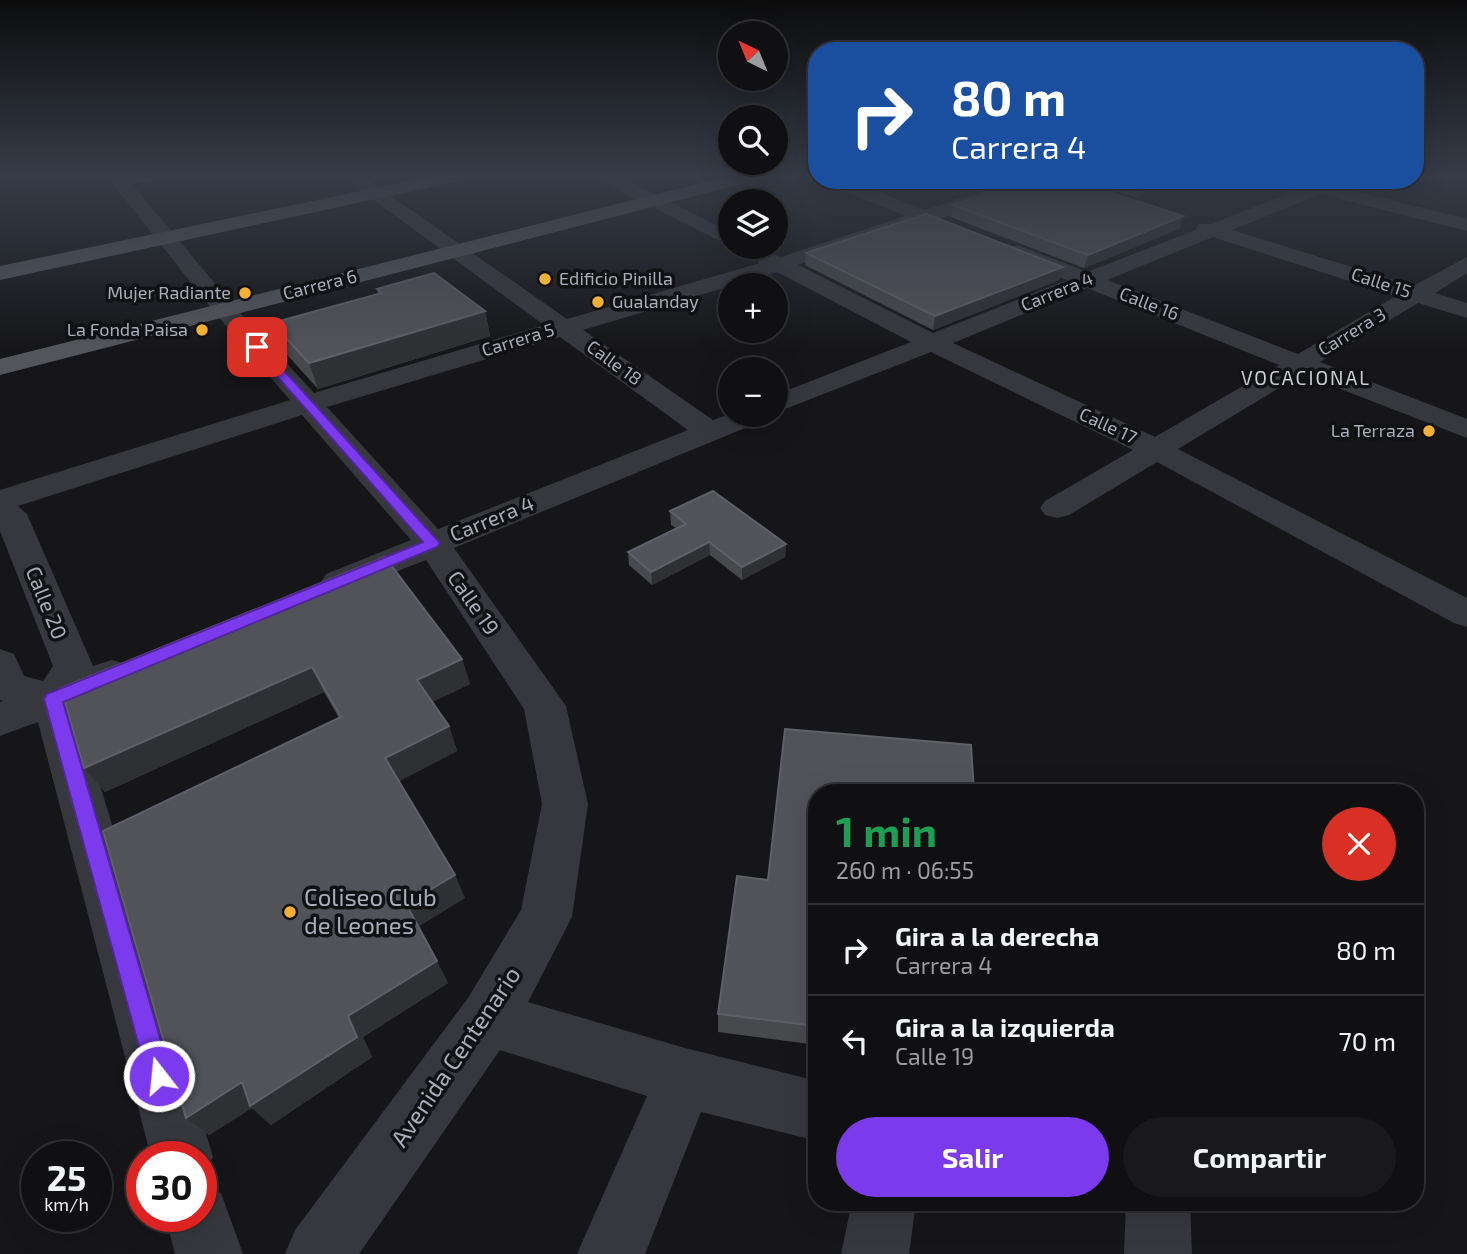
<!DOCTYPE html>
<html lang="es">
<head>
<meta charset="utf-8">
<style>
  :root { --surface:#101012; --page:#19191b; --text:#f1f3f6; --muted:#9c9d9f; --line:#303032; --accent:#7c3aed }
  body { margin:0; font-family:"Exo 2",sans-serif; background:var(--page); color:var(--text); height:100vh; display:flex; flex-direction:column; font-size:26px; white-space:nowrap }
  * { box-sizing:border-box; margin:0 }
  p { font-size:23px; color:var(--muted) }
  .icon { flex:none; width:38px; height:38px; fill:none; stroke:currentColor; stroke-width:2; stroke-linecap:round; stroke-linejoin:round }
  .map { position:relative; flex:1; overflow:hidden }
  .details { position:absolute; left:808px; top:784px; width:616px; height:427px; display:flex; flex-direction:column; background:var(--surface); border-radius:28px; box-shadow:0 7px 28px #0002,0 0 0 2px var(--line) }
  .details>* { flex:none }
  .banner { position:absolute; left:808px; top:42px; width:616px; height:147px; border-radius:28px; box-shadow:0 7px 28px #0002,0 0 0 2px var(--line); background:#1a4fa0; color:#fff; overflow:hidden }
  .needle { width:46px; rotate:317deg }
  .buttons { position:absolute; left:718px; top:21px; display:grid; gap:14px }
  .buttons a { display:grid; place-items:center; width:70px; height:70px; border-radius:50%; background:var(--surface); box-shadow:0 7px 28px #0002,0 0 0 2px var(--line); font-size:35px }
  .speed { position:absolute; left:21px; top:1141px; display:flex; gap:14px; font-size:35px; font-weight:700; text-align:center }
  .speed>* { display:grid; place-content:center; width:91px; height:91px; border-radius:50%; background:var(--surface); box-shadow:0 7px 28px #0002,0 0 0 2px var(--line); line-height:1 }
  .speed small { font-size:18px; font-weight:400 }
  .speed .limit { border:10px solid #d22; background:#fff; color:#111 }
  .pin { position:absolute; display:grid; place-items:center; width:60px; height:60px; color:#fff; margin:-30px; border-radius:14px; box-shadow:0 4px 10px #0006 }
  .me { position:absolute; width:77px; margin:-38px; rotate:344deg; stroke-linejoin:round; filter:drop-shadow(0 0 5px #0008) }
  .turn { display:flex; align-items:center; gap:24px; height:147px; padding:0 28px; font-size:32px }
  .turn .icon { width:91px; height:91px; stroke-width:2.5 }
  .turn b { display:block; font-size:49px; line-height:60px }
  .round { display:grid; place-items:center; flex:none; width:74px; height:74px; border-radius:37px; background:var(--page) }
  .headline { display:flex; align-items:center; justify-content:space-between; height:119px; padding:0 28px }
  h1 { font-size:42px; font-weight:700; line-height:52px; color:#1e9e55 }
  .button { display:flex; gap:14px; margin-top:auto; padding:14px 28px }
  .button a { flex:1; height:80px; border-radius:42px; background:var(--accent); color:#fff; font-size:28px; font-weight:700; line-height:80px; text-align:center }
  .button a+a { background:var(--page); color:var(--text) }
  ul { padding:0; list-style:none }
  li { display:flex; align-items:center; gap:21px; height:91px; padding:0 28px; border-top:2px solid var(--line) }
  li div { flex:1 }
  li b { display:block; font-size:26px }
  li em { font-style:normal }
  .map>svg:first-child { display:block }
  .lines { fill:none; stroke-linecap:round; stroke-linejoin:round }
  .minor { fill:#37383d; fill-rule:evenodd }
  .major { fill:#53555c; fill-rule:evenodd }
  .wall { fill:#47494d }
  .shaded-wall { fill:#2f3033 }
  .building { fill:#525359; stroke:#5f6168; stroke-width:2 }
  .route { fill:#7c3aed; stroke:#51269a; stroke-width:2 }
  .poi-dot { fill:#f2b134; stroke:#111113; stroke-width:2.5 }
  .labels { text-anchor:middle; stroke-width:7; stroke-linejoin:round; paint-order:stroke }
  .far-poi-label { font-size:18px; fill:#a8adb8; stroke:#111113; text-anchor:end }
  .far-street-label { font-size:18px; fill:#a8adb8; stroke:#111113 }
  .far-neighbourhood-label { font-size:19px; letter-spacing:2px; fill:#c9ccd4; stroke:#111113 }
  .street-label { font-size:21px; fill:#a8adb8; stroke:#111113 }
  .near-poi-label { font-size:24px; fill:#a8adb8; stroke:#111113; text-anchor:start }
  .near-street-label { font-size:24px; fill:#a8adb8; stroke:#111113 }
</style>
</head>
<body>
<div class="map">
<svg width="1467" height="1254" viewBox="0 0 1467 1254">
  <rect width="100%" height="100%" fill="#161618"/>
  <g class="lines">
    <path class="minor" d="M104 173H176L173 177 132 184 232 304 314 393 544 325 337 173H358L567 319 760 263 754 257 757 252 765 250 781 257 906 216 825 184 822 180H848L925 210 1017 180H1045L1042 184 941 218 943 220 940 224 933 226 924 223 798 265 933 333 1067 280 1004 256 1001 251 1004 246H1020L1087 272 1196 230 1198 224H1212L1301 188 1302 182 1348 180 1337 187 1467 219V231L1320 194 1232 230 1413 286 1467 257V273L1435 293 1467 303V318L1418 303 1320 362 1467 419V438L1302 374 1178 449 1467 598V627L1454 623 1157 462 1069 515 1057 518 1045 515 1040 508 1045 501 1133 450 931 352 775 413V395L911 342 777 272 583 330 713 420 730 414 766 415 762 421 454 548 566 706 588 804 572 917 528 1002 685 1048 817 1081V1141L701 1112 645 1254H577L647 1096 500 1050 359 1254H285L295 1230 468 998 521 910 542 804 524 709 426 560 339 594 326 590 321 582 326 574 411 540 302 415 18 506 27 514 93 666 112 660 126 664 132 675 126 686 76 706 213 1157 201 1180V1157H151L38 722 0 736V702L3 701 0 700V649L14 654 24 676 43 681 53 666 0 531V490L290 400 216 314ZM1213 237 1396 296 1298 354 1107 280ZM1087 288 1279 365 1155 437 953 343ZM560 337 688 430 438 529 327 407Z
      M589 173H612L730 232V246L592 177Z
      M201 1185 221 1193 243 1254H175L165 1216H201Z
      M852 1202H916L909 1254H841Z
      M1126 1202H1190L1192 1254H1124Z"/>
    <path class="major" d="M447 173H482L473 178 0 280V266Z
      M741 173H772L769 177 0 375V359Z"/>
  </g>
  <path class="wall" d="M1083 180H1110L1144 190 1143 195 1138 198Z
    M953 205 1183 216 1179 229 1084 268 951 217Z
    M806 253 1059 280 933 330 805 265Z
    M377 289 485 311 490 336 318 389 281 348 272 323 378 294Z
    M670 511 786 544 785 557 742 580 710 555 652 585 629 565 628 552 676 528 671 525Z
    M462 659 470 684 432 702 449 726 457 751 399 781 465 898 418 926 448 983 363 1037 372 1057 271 1125 252 1108 209 1135 186 1118 339 718 324 692 105 792 61 688Z
    M817 793V1045L718 1032V1014L768 880Z"/>
  <path class="shaded-wall" d="M1144 190 1143 195 1138 198 1140 192Z
    M1183 216 1179 229 1084 268 1088 255Z
    M1063 267 1059 280 933 330 935 316Z
    M485 311 490 336 318 389 309 363Z
    M709 542 710 555 652 585 651 572Z
    M786 544 785 557 742 580V567Z
    M462 659 470 684 426 705 417 680Z
    M312 667 324 692 105 792 84 768Z
    M449 726 457 751 396 783 385 758Z
    M455 875 465 898 418 927 406 904Z
    M437 961 448 983 363 1037 372 1057 271 1125 252 1108 209 1135 186 1118Z"/>
  <path class="building" d="M1025 180H1072L1183 216 1088 255 953 205Z
    M1102 180H1110L1144 190 1140 192Z
    M926 214 1063 267 935 316 806 253Z
    M434 273 485 311 309 363 272 323 382 293 377 289Z
    M713 491 786 544 742 567 709 542 651 572 628 552 686 524 670 511Z
    M385 557 462 659 417 680 449 726 385 758 455 875 406 904 437 961 348 1016 357 1037 250 1106 242 1082 186 1118 103 831 341 717 312 667 84 768 61 688Z
    M785 729 971 745 974 793H817V1026L718 1014 737 876 768 880Z"/>
  <linearGradient id="sky" x2="0" y2="1"><stop stop-color="#0c0c0d"/><stop offset="0.5" stop-color="#363c48"/><stop offset="1" stop-color="#363c48" stop-opacity="0"/></linearGradient>
  <rect width="1467" height="349" fill="url(#sky)"/>
  <path class="route" d="M253 345H261L440 543 437 547 63 702 171 1076 168 1085 159 1088 150 1085 147 1076 44 699 47 694 423 542 253 349Z"/>
  <g class="poi-dot">
    <circle cx="545" cy="279" r="7"/>
    <circle cx="245" cy="293" r="7"/>
    <circle cx="598" cy="302" r="7"/>
    <circle cx="202" cy="330" r="7"/>
    <circle cx="1429" cy="431" r="7"/>
    <circle cx="290" cy="912" r="7"/>
  </g>
  <g class="labels">
    <g class="far-poi-label">
      <text x="559" y="285" text-anchor="start">Edificio Pinilla</text>
      <text x="231" y="299">Mujer Radiante</text>
      <text x="612" y="308" text-anchor="start">Gualanday</text>
      <text x="188" y="336">La Fonda Paisa</text>
      <text x="1415" y="437">La Terraza</text>
    </g>
    <g class="far-street-label">
      <text transform="translate(1381 283) rotate(18)" y="6">Calle 15</text>
      <text transform="translate(320 285) rotate(-14)" y="6">Carrera 6</text>
      <text transform="translate(1057 292) rotate(-22)" y="6">Carrera 4</text>
      <text transform="translate(1149 304) rotate(21)" y="6">Calle 16</text>
      <text transform="translate(1352 332) rotate(-31)" y="6">Carrera 3</text>
      <text transform="translate(518 340) rotate(-17)" y="6">Carrera 5</text>
      <text transform="translate(614 363) rotate(36)" y="6">Calle 18</text>
      <text transform="translate(1108 426) rotate(25)" y="6">Calle 17</text>
    </g>
    <g class="far-neighbourhood-label">
      <text x="1306" y="385">VOCACIONAL</text>
    </g>
    <g class="street-label">
      <text transform="translate(492 519) rotate(-22)" y="7">Carrera 4</text>
      <text transform="translate(46 603) rotate(68)" y="7">Calle 20</text>
      <text transform="translate(473 603) rotate(55)" y="7">Calle 19</text>
    </g>
    <g class="near-poi-label">
      <text x="304" y="906">Coliseo Club<tspan x="304" dy="28">de Leones</tspan></text>
    </g>
    <g class="near-street-label">
      <text transform="translate(456 1057) rotate(-56)" y="8">Avenida Centenario</text>
    </g>
  </g>
</svg>
<div class="buttons">
<a><svg class="needle" viewBox="-14 -14 28 28"><path d="M0-13l5 13h-10z" fill="#e53935"/><path d="M0 13l5-13h-10z" fill="#9c9d9f"/></svg></a>
<a><svg class="icon" aria-label="search" viewBox="0 0 24 24"><circle cx="10" cy="10" r="6"/><path d="M15 15l6 6"/></svg></a>
<a><svg class="icon" aria-label="layers" viewBox="0 0 24 24"><path d="M12 4l9 5-9 5-9-5zM3 14l9 5 9-5"/></svg></a>
<a>+</a>
<a>−</a>
</div>
<div class="speed"><div>25<small>km/h</small></div><div class="limit">30</div></div>
<div class="pin" style="left:257px;top:347px;background:#d93025"><svg class="icon" aria-label="arrive" viewBox="0 0 24 24"><path d="M6 21V4h12l-3 4 3 4H6"/></svg></div>
<svg class="me" style="left:159px;top:1076px" viewBox="-20 -20 40 40"><circle r="17" fill="#7c3aed" stroke="#fff" stroke-width="3"/><path d="M0-11L8 9 0 5-8 9z" fill="#fff"/></svg>
<div class="banner">
<div class="turn"><svg class="icon" aria-label="right" viewBox="0 0 24 24"><path d="M7 20v-9h11M14 6l5 5-5 5"/></svg><div><b>80 m</b>Carrera 4</div></div>
</div>
<section class="details">
<div class="headline"><div><h1>1 min</h1><p>260 m · 06:55</p></div><a class="round" style="background:#d93025;color:#fff"><svg class="icon" aria-label="close" viewBox="0 0 24 24"><path d="M6 6l12 12M18 6L6 18"/></svg></a></div>
<ul>
<li><svg class="icon" aria-label="right" viewBox="0 0 24 24"><path d="M7 20v-9h11M14 6l5 5-5 5"/></svg><div><b>Gira a la derecha</b><p>Carrera 4</p></div><em>80 m</em></li>
<li><svg class="icon" aria-label="left" viewBox="0 0 24 24"><path d="M17 20v-9H6M10 6l-5 5 5 5"/></svg><div><b>Gira a la izquierda</b><p>Calle 19</p></div><em>70 m</em></li>
</ul>
<div class="button"><a>Salir</a><a>Compartir</a></div>
</section>
</div>
</body>
</html>
